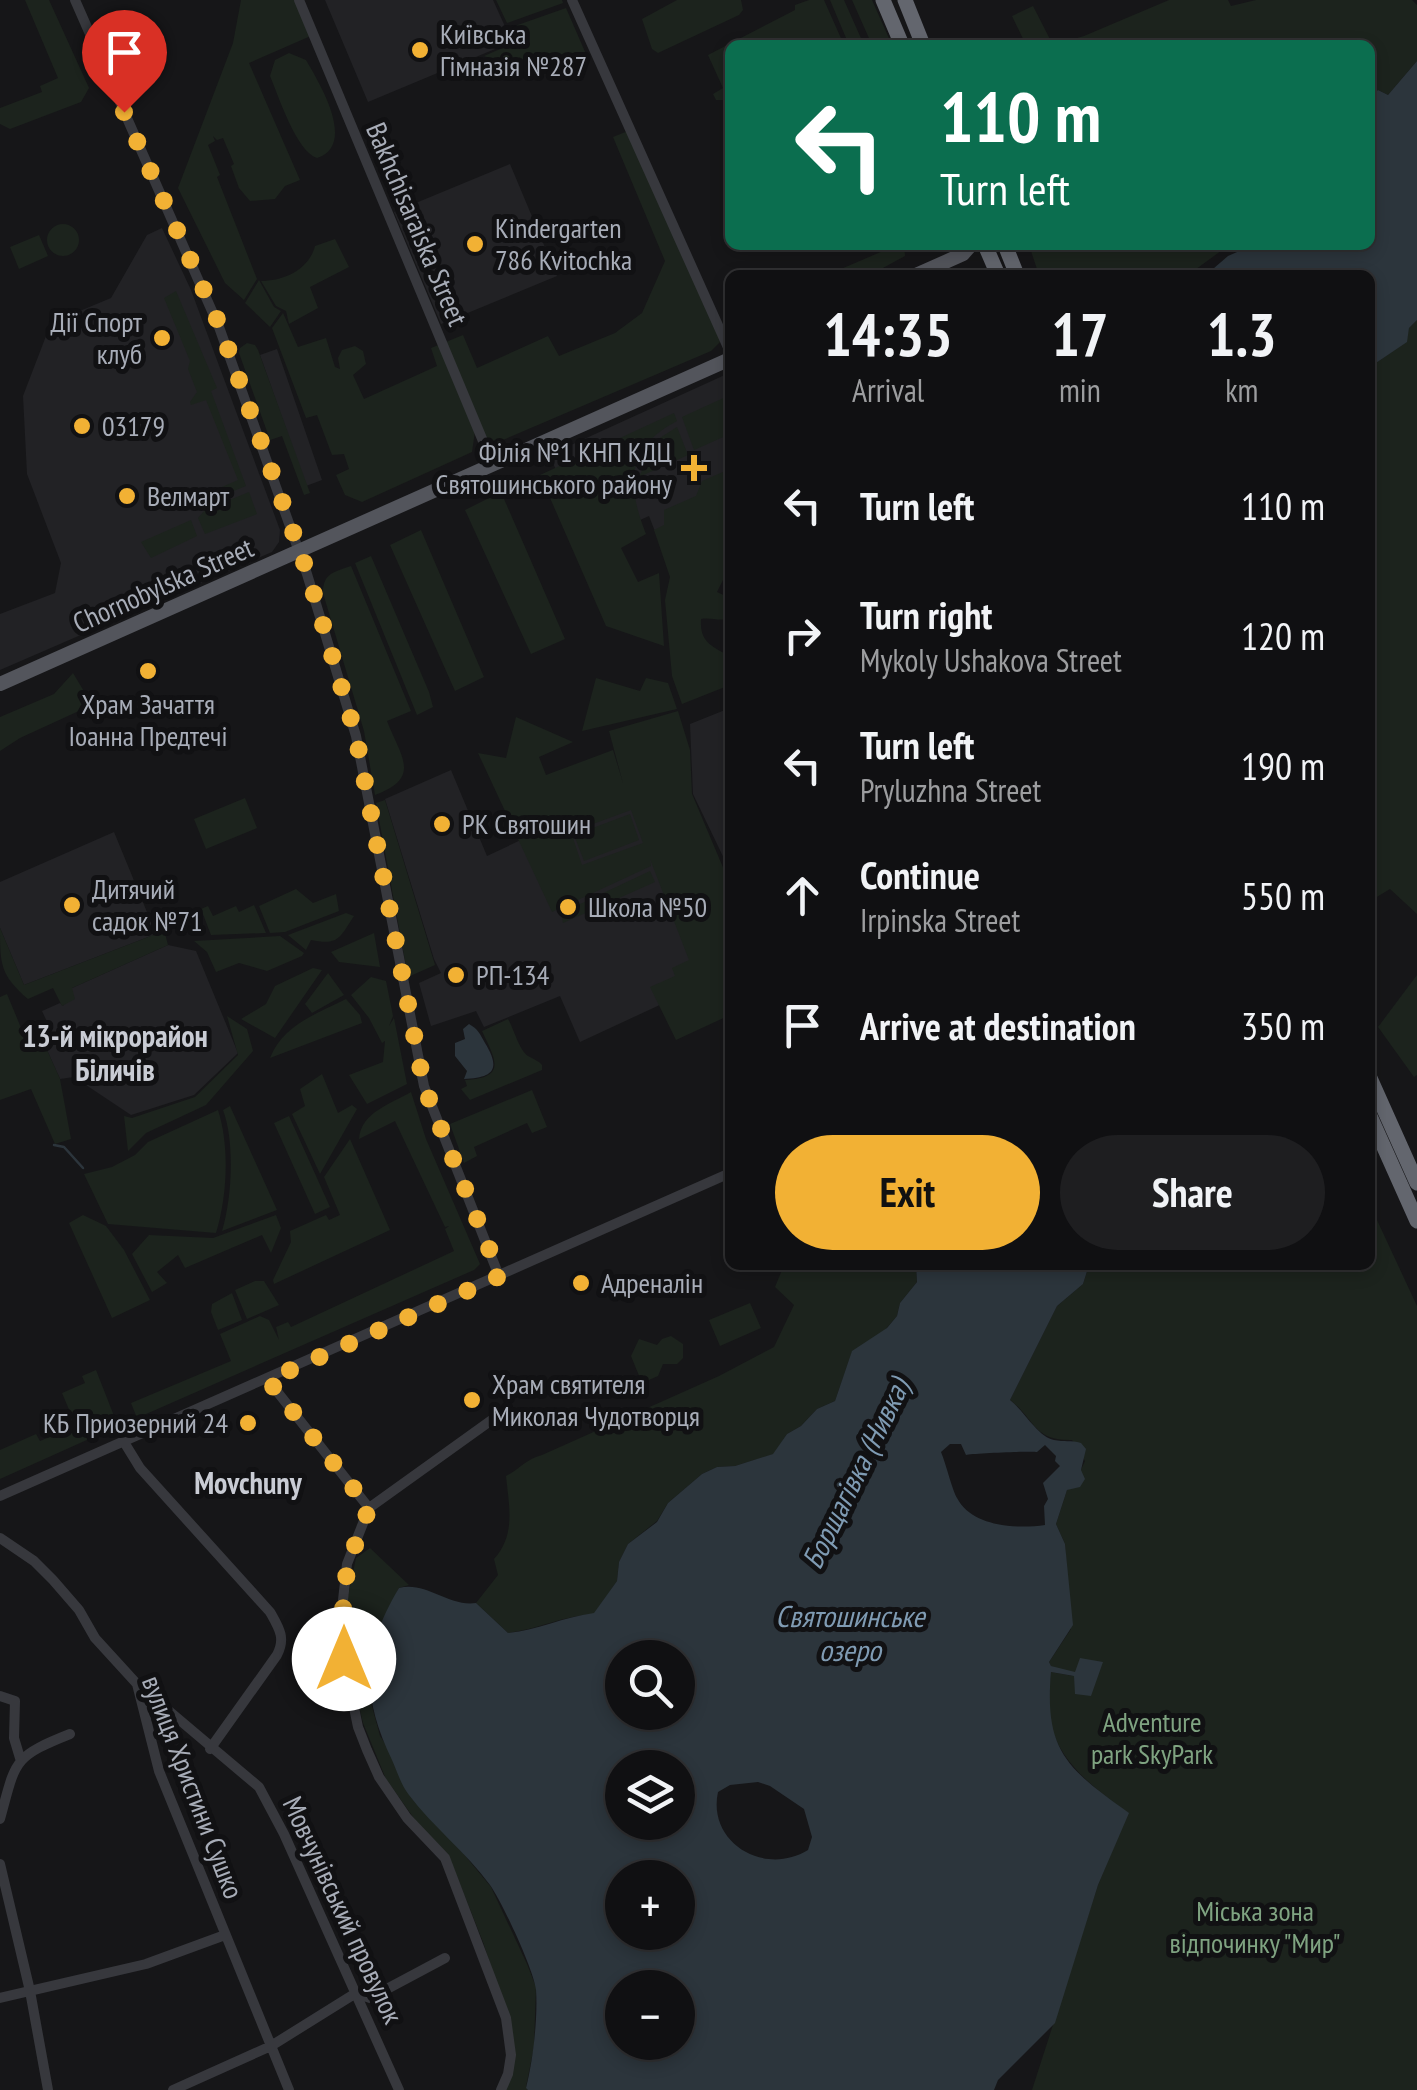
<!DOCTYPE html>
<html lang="en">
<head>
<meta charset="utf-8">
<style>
  :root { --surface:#101012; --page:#1e1e20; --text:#f1f3f6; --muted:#9c9d9f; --line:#303032; --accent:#f2b134 }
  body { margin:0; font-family:"PT Sans Narrow",sans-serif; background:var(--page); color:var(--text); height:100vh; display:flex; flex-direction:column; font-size:38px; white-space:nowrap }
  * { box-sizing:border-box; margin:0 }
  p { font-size:32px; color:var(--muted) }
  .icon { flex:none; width:55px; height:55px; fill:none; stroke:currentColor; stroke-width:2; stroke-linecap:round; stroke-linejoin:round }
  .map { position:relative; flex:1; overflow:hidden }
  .panel { position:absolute; left:725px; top:270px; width:650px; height:1000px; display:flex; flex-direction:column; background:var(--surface); border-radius:15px; box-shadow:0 5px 15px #0003,0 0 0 2px var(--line) }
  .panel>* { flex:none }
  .top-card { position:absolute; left:725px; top:40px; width:650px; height:210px; border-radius:15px; box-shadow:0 5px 15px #0003,0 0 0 2px var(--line); background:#0b6e4f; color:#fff; overflow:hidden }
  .fabs { position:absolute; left:605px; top:1640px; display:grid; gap:20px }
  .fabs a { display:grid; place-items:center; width:90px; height:90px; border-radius:50%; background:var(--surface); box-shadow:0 5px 15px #0003,0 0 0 2px var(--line); font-size:50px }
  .pin { position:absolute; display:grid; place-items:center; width:85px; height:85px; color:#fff; margin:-102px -42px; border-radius:50% 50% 50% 0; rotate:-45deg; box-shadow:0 0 10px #0007 }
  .pin .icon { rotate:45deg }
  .me { position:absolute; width:110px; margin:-55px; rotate:0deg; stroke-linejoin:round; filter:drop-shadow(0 0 8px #0008) }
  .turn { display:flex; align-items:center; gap:35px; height:210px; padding:0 50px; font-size:45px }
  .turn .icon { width:130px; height:130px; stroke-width:2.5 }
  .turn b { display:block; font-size:70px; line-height:85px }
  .eta { display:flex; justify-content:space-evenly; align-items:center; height:170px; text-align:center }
  .eta b { font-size:60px; font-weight:600; line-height:70px }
  .cta { display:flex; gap:20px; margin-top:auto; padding:20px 50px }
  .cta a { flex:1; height:115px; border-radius:60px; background:var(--accent); color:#111; font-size:40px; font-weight:600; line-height:115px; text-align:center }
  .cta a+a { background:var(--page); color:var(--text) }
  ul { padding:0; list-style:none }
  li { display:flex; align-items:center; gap:30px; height:130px; padding:0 50px }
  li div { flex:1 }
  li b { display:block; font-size:38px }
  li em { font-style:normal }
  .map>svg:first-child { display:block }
  .built { fill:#222225 }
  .green { fill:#1c231d; fill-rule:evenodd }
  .water { fill:#2c353c; fill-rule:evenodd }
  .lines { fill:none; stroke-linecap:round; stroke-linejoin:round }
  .stream { stroke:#2c353c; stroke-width:2.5 }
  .minor { stroke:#37383d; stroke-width:10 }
  .major { stroke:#53555c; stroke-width:14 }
  .highway { stroke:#63666e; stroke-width:15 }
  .route { stroke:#f2b134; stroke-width:18; stroke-dasharray:0 32.4 }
  .poi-dot { fill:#f2b134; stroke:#111113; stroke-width:4 }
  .labels { text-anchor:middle; stroke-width:10; stroke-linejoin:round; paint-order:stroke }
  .poi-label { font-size:28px; fill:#a8adb8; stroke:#111113; text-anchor:start }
  .street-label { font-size:28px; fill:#a8adb8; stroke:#111113 }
  .park-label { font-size:28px; fill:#7fa381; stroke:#111113 }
  .neighbourhood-label { font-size:30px; font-weight:bold; fill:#c9ccd4; stroke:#111113 }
  .water-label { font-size:30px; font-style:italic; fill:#7f9bb3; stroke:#111113 }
</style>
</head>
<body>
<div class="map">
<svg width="1417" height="2090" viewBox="0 0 1417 2090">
  <rect width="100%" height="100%" fill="#161618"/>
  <path class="built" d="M325 0H493L512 42 368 102Z
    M510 164 557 276 441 324 394 212Z
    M162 228 191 290 280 530 279 542 272 552 0 670V614L55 593 61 563 27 474 23 396 51 323 111 298 147 235Z
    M277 349 322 480 306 486 260 355Z
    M727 374 730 375V517L661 547 649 516 591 542 549 455Z
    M730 708V871L693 794 690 724Z
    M451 770 487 856 661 774 726 927 692 990 580 1042 560 996 484 1027 476 1011 431 1026 419 983 441 973 434 959 385 799Z
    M114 832 156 934 24 985 0 928V882Z
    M168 945 196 951 238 1053 194 1095 131 1115 74 1077 60 1079 43 1041 49 1026 42 1011 60 1003 63 1006 72 988Z"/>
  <path class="green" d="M25 0H49L89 88 81 102 10 129 0 124V108L42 92 40 86 58 78Z
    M241 0H298L313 35 249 63 300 180 285 186 275 199 250 201 239 188 231 166 234 164 223 138 217 140 213 136 215 141 208 145 220 175 217 177 257 279 244 300 225 283 178 188 233 43Z
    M496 0H562L563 3 507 23Z
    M677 0H741L743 10 739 15 658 53 652 49 642 19Z
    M809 0H824L844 45H730V100H716L713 94 723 88 708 55 795 10V5Z
    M830 0H844L864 45H849Z
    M852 0H872L892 45H872Z
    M1169 0H1228L1231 6 1256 0H1412L1417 5V61L1388 95 1378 90 1370 97V45H1026L1012 16 1033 6 1053 45 1084 36Z
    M566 8 589 61C550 79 522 72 484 56L516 42 509 28Z
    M289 53 306 60C320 84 357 145 317 158 296 151 279 97 270 76L275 60Z
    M628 131 721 341 711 351 489 446 475 431 472 452 362 502 345 495 336 475 349 469 344 454 332 455 317 415 306 418 272 328 283 313 298 347 326 338 335 367 340 369 338 358 342 350 355 346 363 351 366 364 353 375 364 399 437 366 431 348 463 335 477 368 548 336 559 356 615 333 642 313 665 261 613 137Z
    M47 240a16 16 0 1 1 32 0a16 16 0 1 1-32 0Z
    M39 235 48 256 19 269 10 247Z
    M335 239 349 267 310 287 318 308 289 324 286 311 276 306 261 281C283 281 309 270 315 246Z
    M897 245H904L905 256 870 275H827Z
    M1029 245H1133L1136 249 1140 245H1229L1188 275H1039Z
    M259 280 274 307 281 311 270 327 245 303Z
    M176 291 217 388 211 391 246 486 211 500 208 493 238 480 206 400 191 405 190 402 197 392 188 369 190 361 164 298Z
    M1417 320V914L1390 889 1370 901V367L1406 342 1409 328Z
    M247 343 255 345 258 350 310 493 304 495 282 436 270 440 239 353 240 348Z
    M730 395V434L694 450 682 417Z
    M674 413 677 421C625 448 627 486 646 534L621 548 638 582 659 573 664 646 606 626 540 475Z
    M677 427 688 455 639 477 655 441Z
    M730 469V566L717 592 730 598V618C720 622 711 617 701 619 700 638 707 644 724 653L726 663 730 665V685L682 704 672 676 665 600 670 577 654 530 664 525V510L696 496 702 481Z
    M249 492 257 514 205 534 198 518 205 510Z
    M501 492 565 639 531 654 465 510Z
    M191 520 197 536 151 558 141 542Z
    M421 530 484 677 455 691 390 545Z
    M371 556 429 692 433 707 417 715 355 563Z
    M351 566 411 711 387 721C401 757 422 778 375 795L364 731 323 593C323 573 334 572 351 566Z
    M73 673 85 693 81 710 20 738 0 751V717L54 694Z
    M596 678 640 691 646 678 668 683 677 709 582 731Z
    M678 711 690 750 692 794 730 884V1015L676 1040 650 987 675 976 672 968 689 960 650 859 651 866 552 912 478 753 506 758 516 717 573 742 539 757 546 775 613 750 623 783 609 731ZM631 810 643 843 582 865 571 832Z
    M245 798 257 828 206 849 194 819Z
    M385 800 435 965 408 977 376 803Z
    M630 814 639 840 584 861 574 835Z
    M650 871 655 882 563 923 561 913Z
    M296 889 313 903 336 894 339 911 285 932 270 933 259 906Z
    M254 905 266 933 211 935 201 909 208 906 213 916 236 906 239 912Z
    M346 913 354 916C340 937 339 946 311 940L306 950 288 935Z
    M163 926 168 945 72 988 75 999 62 1006 53 988 28 999C0 975 0 964 0 928L24 985 156 934 154 928Z
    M374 933 380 967 339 962 331 952Z
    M280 936 304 953 302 956 267 971 239 963 216 972 207 952 194 941Z
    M313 968 322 970 275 1038 241 1019 266 1004 275 986Z
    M328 973 344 995 312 1013 305 1004Z
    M1417 975V1075L1414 1077 1378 1027Z
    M371 977 386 981 393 1016 389 1026 394 1018 407 1084 367 1104 349 1075 383 1062 385 1041 382 1043 369 1018 351 995Z
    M7 994 29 1047 43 1041 60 1079 71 1139 55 1144 31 1089 0 1100V997Z
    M346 999 360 1015 362 1023 270 1058C283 1025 316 1014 346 999Z
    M227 1016 247 1029 253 1051 206 1105 146 1133 128 1151 124 1116 132 1118 195 1097 238 1055Z
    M508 1019C514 1029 519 1050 528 1056 533 1059 539 1061 542 1065V1070L470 1100 461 1089 467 1086 465 1080C508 1078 495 1059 482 1031Z
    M322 1074 338 1113 352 1105 357 1109 320 1174 292 1114 305 1106 300 1089Z
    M532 1090 547 1127 532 1133 527 1123 474 1147 477 1156 464 1163 450 1124Z
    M411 1092 426 1139 480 1264 474 1270 137 1418 131 1403 231 1361 220 1334 260 1316 269 1320 279 1340 276 1327 288 1322 291 1327 454 1251 445 1229 449 1226 445 1227 395 1121 359 1139C361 1112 391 1104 411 1092Z
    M230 1106 277 1210 222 1231C232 1198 235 1142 223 1110Z
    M218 1110C230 1147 227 1197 216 1233L108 1224 84 1174 112 1167 135 1155 148 1142Z
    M289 1116 330 1207 315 1214 274 1123Z
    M350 1139 390 1230 274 1284 273 1280 291 1242 290 1231 326 1215 329 1220 340 1215 324 1177Z
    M1370 1205 1417 1306V2090H1032L1098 1885 1128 1813C1094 1788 1059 1763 1049 1719 1046 1705 1050 1687 1051 1672L1073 1676 1051 1666 1049 1662 1071 1629 1065 1544 1056 1524 1067 1490 1073 1487 1085 1461 1072 1440C1033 1441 1036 1420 1010 1400L1057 1306 1083 1284 1089 1265H1370Z
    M83 1215 106 1226 124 1250 150 1300 112 1318 69 1223Z
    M276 1215 281 1228 271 1253 262 1235 185 1268 178 1255 157 1272 167 1283 152 1292 132 1254 149 1235 213 1238Z
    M784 1265H916L917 1282 900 1303 897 1316 880 1336 852 1352 835 1401 817 1409 801 1426 787 1434 774 1454 735 1466 717 1467 702 1474 668 1503 657 1521 628 1544 619 1562 617 1581 594 1614C563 1616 538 1629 508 1633L476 1603 498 1575 494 1559C516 1535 509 1506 506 1476 520 1469 526 1459 542 1455L719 1376 774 1347 794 1305 775 1287Z
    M255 1281H264L279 1305 247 1319 235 1290Z
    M232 1293 242 1320 218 1330 211 1312 212 1304Z
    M750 1303 761 1328 720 1346 709 1320Z
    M671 1336 683 1344V1358L677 1364H663L658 1376 642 1383 631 1356 639 1339 657 1345 662 1339Z
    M96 1370 118 1426 0 1479V1450L36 1434 40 1441 76 1426 62 1393 85 1383 82 1376Z
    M370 1548 409 1585 399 1588 376 1637 368 1692 380 1736 453 1841 491 1887 527 1964 536 1987 534 2047 526 2087 528 2090H505L508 2018 483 1942 448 1854 418 1824 386 1779 363 1723 348 1660 347 1601 356 1558Z"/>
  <path class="water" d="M1417 61V320L1409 328 1407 342 1370 367V275H1206L1228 256 1253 245H1370V97L1378 90 1388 95Z
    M469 1024C478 1029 480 1034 485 1043 501 1069 494 1078 464 1079L467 1071 455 1056V1043L465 1039 463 1029Z
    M916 1265H1089L1083 1284 1057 1306 1010 1400C1025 1412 1038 1437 1054 1440 1064 1442 1071 1440 1081 1443L1086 1449 1081 1470 1085 1479 1080 1487 1067 1490 1056 1524 1065 1544 1073 1625 1049 1662 1051 1666 1075 1672 1080 1658 1103 1662 1091 1696 1075 1694 1074 1676 1051 1672C1044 1752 1068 1769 1129 1813L1098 1885 1055 2023 998 2080 994 2090H528L526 2088C533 2061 538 2017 536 1990 534 1970 502 1902 490 1885 466 1852 433 1827 409 1795 401 1785 397 1771 392 1760 361 1696 362 1650 399 1588 426 1581 448 1607 476 1603L508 1633C538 1630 563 1617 594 1613L617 1581 619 1562 628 1544 657 1522 668 1503 702 1474 717 1467 735 1466 773 1454 787 1434 801 1426 817 1409 835 1401 852 1351 887 1328 897 1316 900 1303 917 1282ZM950 1444H961L966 1455C972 1453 1033 1451 1037 1452L1045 1445 1056 1456 1055 1461 1060 1466 1043 1483 1048 1499 1044 1506 1045 1525C1017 1529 972 1527 957 1498 952 1489 946 1464 941 1452ZM622 1658H678V1712H622ZM622 1768H678V1822H622ZM758 1782 770 1786 804 1809 812 1837 808 1850C764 1877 707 1842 718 1792L730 1785ZM622 1878H678V1932H622ZM622 1988H678V2042H622Z"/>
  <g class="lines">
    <path class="stream" d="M54 1145 64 1147 83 1168"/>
    <path class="minor" d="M75 0 219 327 307 574 356 736 424 1086 499 1276
      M299 0 493 465
      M572 0 730 352
      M268 1380 369 1508
      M500 1414 369 1508 347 1564 343 1600 344 1659 358 1727 367 1750 379 1777 407 1818 445 1858 506 2018 511 2055 508 2074 501 2090
      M124 1442 140 1468 270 1612C279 1628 286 1638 277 1655L210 1749
      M0 1496 730 1173
      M0 1538 34 1561 53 1580 79 1610 95 1638 137 1684 159 1771 289 2090
      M137 1684 259 1787 284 1834 399 2090
      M0 1696 15 1701 14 1738 20 1758
      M0 1819C16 1761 12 1757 70 1734
      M0 1864 30 1991 48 2090
      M0 1998 146 1964 225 1935
      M173 2090 271 2046 356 1993 370 1998 445 1958"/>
    <path class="major" d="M916 275 963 254 971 245
      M0 684 730 359"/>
    <path class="highway" d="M883 0 902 45
      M905 0 923 45
      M985 245 998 275
      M1005 245 1017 275
      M1370 1078 1417 1183
      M1370 1116 1417 1221"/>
  </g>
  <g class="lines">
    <path class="route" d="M124 112 220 326 308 574 356 736 424 1086 500 1276 268 1380 369 1508 348 1564 343 1600 344 1659"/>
  </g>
  <g class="poi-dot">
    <circle cx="420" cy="50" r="10"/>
    <circle cx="475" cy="244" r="10"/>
    <circle cx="162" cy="338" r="10"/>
    <circle cx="82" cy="426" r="10"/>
    <path d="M689 453h10v10h10v10h-10v10h-10v-10h-10v-10h10z"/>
    <circle cx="127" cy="496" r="10"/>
    <circle cx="148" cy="671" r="10"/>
    <circle cx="442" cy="824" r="10"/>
    <circle cx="72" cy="905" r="10"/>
    <circle cx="568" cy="907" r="10"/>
    <circle cx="456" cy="975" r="10"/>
    <circle cx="581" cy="1283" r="10"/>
    <circle cx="472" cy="1400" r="10"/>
    <circle cx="248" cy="1423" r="10"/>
  </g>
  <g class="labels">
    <g class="poi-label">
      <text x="440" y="44">Київська<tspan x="440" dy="32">Гімназія №287</tspan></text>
      <text x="495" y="238">Kindergarten<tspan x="495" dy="32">786 Kvitochka</tspan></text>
      <text x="142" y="332" text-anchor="end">Дії Спорт<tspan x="142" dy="32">клуб</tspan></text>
      <text x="102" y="436">03179</text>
      <text x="672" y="462" text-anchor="end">Філія №1 КНП КДЦ<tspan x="672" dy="32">Святошинського району</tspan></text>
      <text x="147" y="506">Велмарт</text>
      <text x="148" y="714" text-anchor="middle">Храм Зачаття<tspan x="148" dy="32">Іоанна Предтечі</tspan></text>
      <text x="462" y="834">РК Святошин</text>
      <text x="92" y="899">Дитячий<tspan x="92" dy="32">садок №71</tspan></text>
      <text x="588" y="917">Школа №50</text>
      <text x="476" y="985">РП-134</text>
      <text x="601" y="1293">Адреналін</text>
      <text x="492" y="1394">Храм святителя<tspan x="492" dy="32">Миколая Чудотворця</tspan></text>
      <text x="228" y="1433" text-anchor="end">КБ Приозерний 24</text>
    </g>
    <g class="street-label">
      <text transform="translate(417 224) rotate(67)" y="10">Bakhchisaraiska Street</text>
      <text transform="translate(163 585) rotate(-24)" y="10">Chornobylska Street</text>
      <text transform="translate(193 1787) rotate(69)" y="10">вулиця Христини Сушко</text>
      <text transform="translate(343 1910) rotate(65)" y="10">Мовчунівський провулок</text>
    </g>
    <g class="park-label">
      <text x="1152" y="1732">Adventure<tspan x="1152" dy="32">park SkyPark</tspan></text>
      <text x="1255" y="1921">Міська зона<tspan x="1255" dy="32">відпочинку "Мир"</tspan></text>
    </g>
    <g class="neighbourhood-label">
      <text x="115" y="1047">13-й мікрорайон<tspan x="115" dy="34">Біличів</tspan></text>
      <text x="248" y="1494">Movchuny</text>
    </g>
    <g class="water-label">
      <text transform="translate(856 1474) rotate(-64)" y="10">Борщагівка (Нивка)</text>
      <text x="850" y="1627">Святошинське<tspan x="850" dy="34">озеро</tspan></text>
    </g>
  </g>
</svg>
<div class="fabs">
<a><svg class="icon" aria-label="search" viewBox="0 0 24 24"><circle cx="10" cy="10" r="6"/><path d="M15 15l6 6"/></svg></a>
<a><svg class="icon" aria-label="layers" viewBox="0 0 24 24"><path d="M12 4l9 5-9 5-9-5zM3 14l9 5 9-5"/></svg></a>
<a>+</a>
<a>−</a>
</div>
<div class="pin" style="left:124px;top:112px;background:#d93025"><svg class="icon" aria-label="arrive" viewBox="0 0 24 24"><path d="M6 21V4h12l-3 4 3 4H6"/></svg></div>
<svg class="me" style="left:344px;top:1659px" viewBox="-20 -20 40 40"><circle r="19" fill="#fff"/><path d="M0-13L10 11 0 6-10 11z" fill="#f2b134"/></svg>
<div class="top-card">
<div class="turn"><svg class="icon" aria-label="left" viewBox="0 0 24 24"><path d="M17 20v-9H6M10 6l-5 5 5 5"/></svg><div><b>110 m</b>Turn left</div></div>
</div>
<section class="panel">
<div class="eta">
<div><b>14:35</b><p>Arrival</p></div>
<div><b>17</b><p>min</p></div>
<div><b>1.3</b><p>km</p></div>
</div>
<ul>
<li><svg class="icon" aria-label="left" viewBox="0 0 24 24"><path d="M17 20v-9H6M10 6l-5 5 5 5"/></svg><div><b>Turn left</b></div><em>110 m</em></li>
<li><svg class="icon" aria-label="right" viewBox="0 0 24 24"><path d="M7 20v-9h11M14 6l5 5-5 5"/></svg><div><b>Turn right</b><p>Mykoly Ushakova Street</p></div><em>120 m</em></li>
<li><svg class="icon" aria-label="left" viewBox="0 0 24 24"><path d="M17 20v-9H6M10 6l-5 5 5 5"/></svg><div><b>Turn left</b><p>Pryluzhna Street</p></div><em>190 m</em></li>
<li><svg class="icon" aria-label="ahead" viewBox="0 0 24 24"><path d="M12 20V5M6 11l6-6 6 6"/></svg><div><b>Continue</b><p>Irpinska Street</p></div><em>550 m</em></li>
<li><svg class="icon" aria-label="arrive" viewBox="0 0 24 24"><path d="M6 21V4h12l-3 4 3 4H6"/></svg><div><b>Arrive at destination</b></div><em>350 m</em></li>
</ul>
<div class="cta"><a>Exit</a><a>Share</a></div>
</section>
</div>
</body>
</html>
